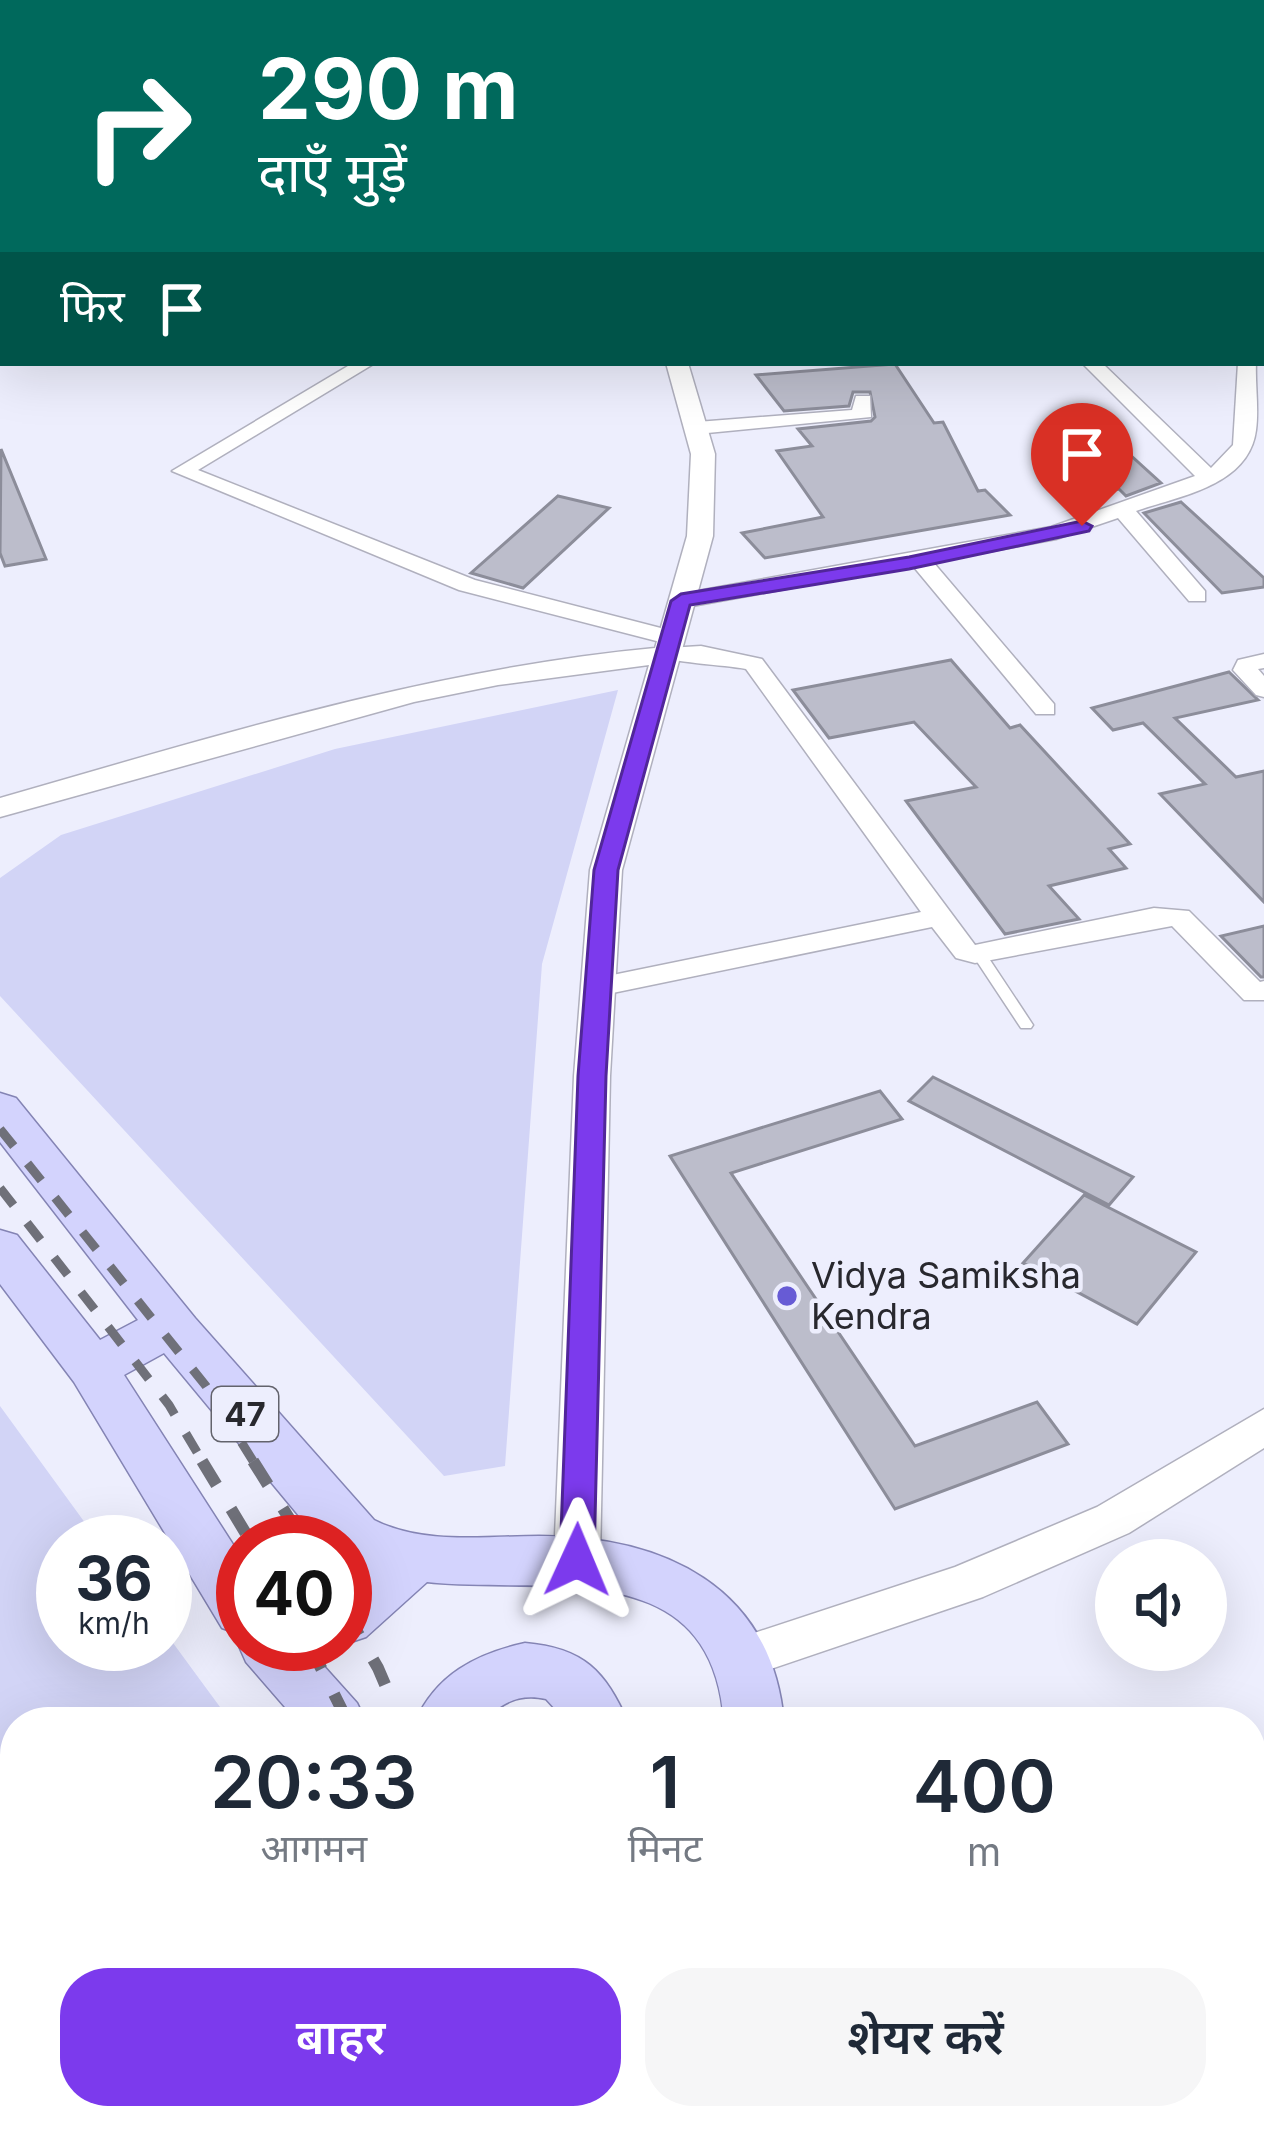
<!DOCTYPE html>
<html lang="hi">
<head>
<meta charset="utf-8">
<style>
  :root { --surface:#fff; --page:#f6f6f7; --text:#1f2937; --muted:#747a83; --accent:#7c3aed }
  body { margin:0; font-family:Inter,"Noto Sans Devanagari",sans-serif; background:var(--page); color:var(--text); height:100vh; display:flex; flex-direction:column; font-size:45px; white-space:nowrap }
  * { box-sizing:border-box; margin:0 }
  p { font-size:39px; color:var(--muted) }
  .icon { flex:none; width:66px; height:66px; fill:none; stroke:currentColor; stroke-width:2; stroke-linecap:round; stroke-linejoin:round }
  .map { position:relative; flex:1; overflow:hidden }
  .details { position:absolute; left:0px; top:1707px; width:1266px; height:423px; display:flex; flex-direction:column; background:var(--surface); border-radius:48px 48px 0 0; box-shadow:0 12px 48px #0002 }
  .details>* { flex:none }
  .guide { position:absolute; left:0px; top:0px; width:1266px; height:366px; box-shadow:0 12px 48px #0002; background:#00695c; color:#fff; overflow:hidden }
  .fabs { position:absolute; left:1095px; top:1539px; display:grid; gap:24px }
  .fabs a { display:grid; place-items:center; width:132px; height:132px; border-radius:50%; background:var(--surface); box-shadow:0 12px 48px #0002; font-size:60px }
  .speed { position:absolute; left:36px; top:1515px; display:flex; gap:24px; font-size:60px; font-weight:700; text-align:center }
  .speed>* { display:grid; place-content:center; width:156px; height:156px; border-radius:50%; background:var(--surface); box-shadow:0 12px 48px #0002; line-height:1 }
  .speed small { font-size:30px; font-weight:400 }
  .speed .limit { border:18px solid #d22; background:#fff; color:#111 }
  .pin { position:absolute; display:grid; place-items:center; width:102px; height:102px; color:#fff; margin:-123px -51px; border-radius:50% 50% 50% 0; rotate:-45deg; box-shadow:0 0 12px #0007 }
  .pin .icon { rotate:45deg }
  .me { position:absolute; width:132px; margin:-66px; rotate:1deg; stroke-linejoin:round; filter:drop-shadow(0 0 9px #0008) }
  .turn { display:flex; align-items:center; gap:42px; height:252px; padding:0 60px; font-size:54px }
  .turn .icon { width:156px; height:156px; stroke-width:2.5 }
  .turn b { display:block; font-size:84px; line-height:102px }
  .then { display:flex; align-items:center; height:114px; padding:0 60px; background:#0003; gap:24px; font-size:45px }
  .eta { display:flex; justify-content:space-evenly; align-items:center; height:204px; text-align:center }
  .eta b { font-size:72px; font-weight:600; line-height:84px }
  .primary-button { display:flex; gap:24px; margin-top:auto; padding:24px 60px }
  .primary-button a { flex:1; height:138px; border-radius:48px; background:var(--accent); color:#fff; font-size:48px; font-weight:600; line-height:138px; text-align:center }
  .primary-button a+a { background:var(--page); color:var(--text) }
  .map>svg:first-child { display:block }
  .green { fill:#d2d4f6 }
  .building { fill:#bcbdcb; stroke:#8c8d9a; stroke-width:3 }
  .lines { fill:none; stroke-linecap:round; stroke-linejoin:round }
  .service-casing { stroke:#b0b0be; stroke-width:3 }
  .minor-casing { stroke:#b0b0be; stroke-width:3 }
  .tertiary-casing { stroke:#b0b0be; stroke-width:3 }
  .primary-casing { stroke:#8484b4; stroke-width:3 }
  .path { stroke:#84858f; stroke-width:9; stroke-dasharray:9 9; stroke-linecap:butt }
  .service { fill:#fff; fill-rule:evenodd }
  .minor { fill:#fff; fill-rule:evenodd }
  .tertiary { fill:#fff; fill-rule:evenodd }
  .primary { fill:#d3d3fd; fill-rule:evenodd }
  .rail-far1 { stroke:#6f7079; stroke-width:9; stroke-dasharray:22 22; stroke-linecap:butt }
  .rail { stroke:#6f7079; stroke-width:12; stroke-dasharray:28 28; stroke-linecap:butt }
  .route { fill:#7c3aed; stroke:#51269a; stroke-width:3 }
  .poi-dot { fill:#675bd5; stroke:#edeefd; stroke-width:4.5 }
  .labels { text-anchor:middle; stroke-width:9; stroke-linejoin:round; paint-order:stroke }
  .shield { fill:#edeefd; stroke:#63636c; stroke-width:3 }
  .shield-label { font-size:33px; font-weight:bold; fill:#28282e }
  .poi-label { font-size:36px; fill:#28282e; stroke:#edeefd; text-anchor:start }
</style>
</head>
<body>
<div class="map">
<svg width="1264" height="2129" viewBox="0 0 1264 2129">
  <rect width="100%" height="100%" fill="#edeefd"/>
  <path class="green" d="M618 690 542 964 505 1466 444 1476 0 996V878L61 835 335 749Z
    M0 1406 99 1542H63V1644H165V1632L231 1722H15V2115H480L461 2129H0Z"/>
  <path class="building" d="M895 364 934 423 943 422 978 491 985 490 1010 515 765 558 742 533 823 517 777 451 812 446 798 429 871 421 875 417 870 392H853L849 406 784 411 756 375Z
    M1 449 46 559 5 566 0 553Z
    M1127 452 1161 483 1126 496 1119 489 1098 492 1066 461Z
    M558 496 609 508 523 588 471 573Z
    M1181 502 1264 578V587L1222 593 1144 513Z
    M951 660 1010 728 1020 725 1130 844 1109 849 1126 868 1049 886 1079 919 1005 934 906 801 976 787 914 722 829 738 793 690Z
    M1229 672 1258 700 1175 718 1236 777 1264 771V902L1160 794 1205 784 1143 723 1113 730 1092 708Z
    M1264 926V977H1261L1221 936Z
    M933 1077 1133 1177 1109 1205 909 1101Z
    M880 1091 902 1119 731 1173 915 1446 1037 1402 1068 1444 895 1509 670 1156Z
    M1084 1195 1196 1252 1137 1324 1023 1263Z"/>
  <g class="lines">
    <defs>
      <path id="service" d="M838 0H845L848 3H841Z
        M979 950 984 951 1031 1022 1033 1025 1031 1028H1021L972 954Z"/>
      <path id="minor" d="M675 0H689L691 3H677Z
        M1263 133H1264V143H1263Z
        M1263 290H1264V300H1263Z
        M353 363H375L198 470 475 580 680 633V643L672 645 459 590 172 471Z
        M1082 363H1102L1211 468 1233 445 1238 363H1256C1255 385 1259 408 1256 430 1249 486 1179 496 1136 511L1205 591V601H1189L1118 518 1056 539 933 562 1054 704V714H1036L913 566 681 608 670 601 681 594 1051 527 1195 476Z
        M856 396H870L871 417 697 434 687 428 697 422 852 410Z
        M701 646 762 659 975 945 1154 908 1189 911 1260 982 1264 981V1000H1244L1172 926 975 963 956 958 932 927 598 996 588 994 584 987 598 978 921 912 746 669C726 665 666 662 656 655L668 648Z
        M1264 654V668L1258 669 1264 676V697L1256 695 1233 670 1238 660Z
        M566 2115H658L653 2129H561Z"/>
      <path id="tertiary" d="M1106 0H1135L1104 3Z
        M3 223V235L0 236V224Z
        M666 363H688L715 454 713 536 622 870 610 1076 600 1560 593 1574 577 1579 561 1574 554 1560 574 1076 590 870 649 665 498 685 414 702 0 817V798C216 736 430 669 655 648L687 536 691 454Z
        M1264 1409V1448L1129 1533 983 1597 741 1679 724 1673 717 1658 724 1643 955 1567 1097 1507Z"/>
      <path id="primary" d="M0 1093 16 1098 195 1318 374 1520C423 1545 485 1536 539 1536 663 1536 772 1586 784 1722H724C712 1551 544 1595 427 1582L366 1637 345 1644H344L345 1584 365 1566 345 1559V1542H321L314 1534 164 1353 124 1375 243 1560V1644H304L357 1703 366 1722H298L246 1662 238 1644 242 1635 222 1628 74 1382 0 1284V1230L17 1235 100 1340 138 1320 0 1142Z
        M525 1643C584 1648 605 1671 628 1722H567L546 1699C518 1693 502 1703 481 1722H415C436 1675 475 1654 525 1643Z
        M644 2115H720L726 2129H650Z
        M864 2115H940L946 2129H870Z"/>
    </defs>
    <use href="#service" class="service-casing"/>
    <use href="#minor" class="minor-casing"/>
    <use href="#tertiary" class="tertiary-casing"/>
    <use href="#primary" class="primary-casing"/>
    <path class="path" d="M1018 1718 1022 1722
      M1251 1932 1264 1944"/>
    <use href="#service" class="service"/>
    <use href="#minor" class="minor"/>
    <use href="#tertiary" class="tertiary"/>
    <use href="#primary" class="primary"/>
    <path class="rail-far1" d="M0 1129 206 1386 255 1464
      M0 1188 169 1405 204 1464"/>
    <path class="rail" d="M202 1461 251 1542
      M253 1461 304 1542
      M345 1611 378 1668 401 1722
      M309 1644 348 1722
      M488 2115 492 2129
      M547 2115 551 2129"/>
  </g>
  <path class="route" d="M1082 521 1092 526 1089 531 909 569 690 605 618 870 606 1076 594 1560 589 1570 577 1574 565 1570 560 1560 578 1076 594 870 671 601 681 594 909 557Z"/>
  <circle class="poi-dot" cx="787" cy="1296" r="12"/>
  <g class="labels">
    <rect class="shield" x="212" y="1387" width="66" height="54" rx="9"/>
    <g class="shield-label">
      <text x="245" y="1426">47</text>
    </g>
    <g class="poi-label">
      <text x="811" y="1288">Vidya Samiksha<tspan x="811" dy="41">Kendra</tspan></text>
    </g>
  </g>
</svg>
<div class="fabs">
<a><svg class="icon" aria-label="sound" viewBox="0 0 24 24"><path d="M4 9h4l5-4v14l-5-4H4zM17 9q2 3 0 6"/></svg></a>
</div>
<div class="speed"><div>36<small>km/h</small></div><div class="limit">40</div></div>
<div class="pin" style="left:1082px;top:526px;background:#d93025"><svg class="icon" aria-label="arrive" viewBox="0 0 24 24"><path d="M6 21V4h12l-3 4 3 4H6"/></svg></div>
<svg class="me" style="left:577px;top:1560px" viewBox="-20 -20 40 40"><path d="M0-17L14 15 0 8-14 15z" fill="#7c3aed" stroke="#fff" stroke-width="4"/></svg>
<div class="guide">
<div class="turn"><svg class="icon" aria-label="right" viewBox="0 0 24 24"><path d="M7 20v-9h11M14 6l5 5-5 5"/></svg><div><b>290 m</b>दाएँ मुड़ें</div></div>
<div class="then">फिर<svg class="icon" aria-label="arrive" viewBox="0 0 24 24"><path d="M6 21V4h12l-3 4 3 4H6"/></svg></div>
</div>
<section class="details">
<div class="eta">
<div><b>20:33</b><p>आगमन</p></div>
<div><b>1</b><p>मिनट</p></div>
<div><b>400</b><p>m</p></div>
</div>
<div class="primary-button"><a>बाहर</a><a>शेयर करें</a></div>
</section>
</div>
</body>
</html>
